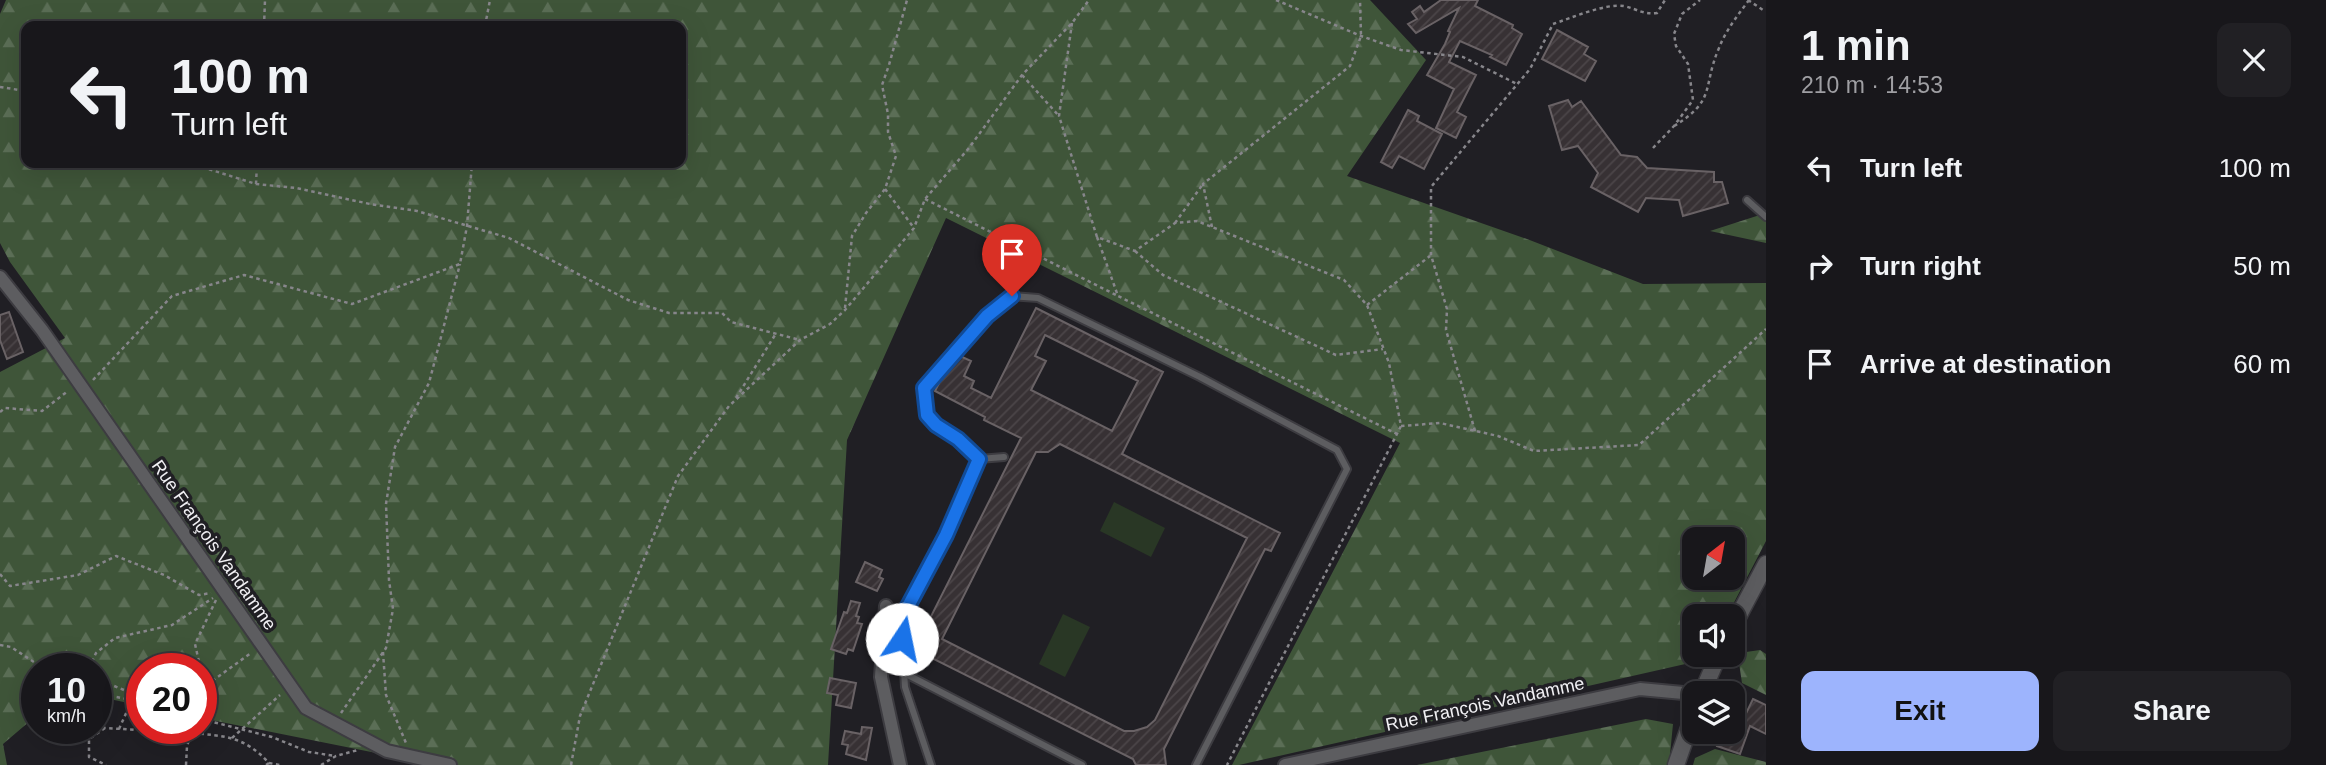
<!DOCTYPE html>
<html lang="en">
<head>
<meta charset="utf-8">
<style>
  :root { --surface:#18171b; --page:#212024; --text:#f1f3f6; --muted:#9f9fa3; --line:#36363a; --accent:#9db4fd }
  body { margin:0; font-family:Helvetica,sans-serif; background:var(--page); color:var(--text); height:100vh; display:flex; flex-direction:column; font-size:26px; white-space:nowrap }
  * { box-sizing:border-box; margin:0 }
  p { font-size:23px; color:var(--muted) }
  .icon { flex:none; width:38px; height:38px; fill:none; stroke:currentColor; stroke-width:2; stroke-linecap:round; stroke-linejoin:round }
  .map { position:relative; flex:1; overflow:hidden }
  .drawer { display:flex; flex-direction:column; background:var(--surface); width:560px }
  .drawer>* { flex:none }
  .banner { position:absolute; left:21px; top:21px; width:665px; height:147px; border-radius:14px; box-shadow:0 7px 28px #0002,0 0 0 2px var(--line); background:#18171b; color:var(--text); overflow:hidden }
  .needle { width:46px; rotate:31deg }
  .fabs { position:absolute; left:1682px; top:527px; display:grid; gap:14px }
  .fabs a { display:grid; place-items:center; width:63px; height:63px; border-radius:14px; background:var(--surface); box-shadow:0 7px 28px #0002,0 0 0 2px var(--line); font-size:35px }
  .speed { position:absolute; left:21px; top:653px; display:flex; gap:14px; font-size:35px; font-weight:700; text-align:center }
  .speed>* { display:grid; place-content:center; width:91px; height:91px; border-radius:50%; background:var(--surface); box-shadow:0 7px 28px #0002,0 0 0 2px var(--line); line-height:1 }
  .speed small { font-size:18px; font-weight:400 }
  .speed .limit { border:10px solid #d22; background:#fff; color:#111 }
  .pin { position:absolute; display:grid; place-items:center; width:60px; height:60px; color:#fff; margin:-72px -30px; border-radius:50% 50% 50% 0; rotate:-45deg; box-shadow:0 0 7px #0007 }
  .pin .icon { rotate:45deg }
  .me { position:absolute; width:77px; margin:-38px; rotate:11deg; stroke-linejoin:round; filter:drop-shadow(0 0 5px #0008) }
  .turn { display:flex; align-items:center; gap:24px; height:147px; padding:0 35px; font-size:32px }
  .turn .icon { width:91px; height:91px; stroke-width:2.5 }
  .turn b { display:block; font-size:49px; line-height:60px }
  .round { display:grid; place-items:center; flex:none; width:74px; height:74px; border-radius:14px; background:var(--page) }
  .headline { display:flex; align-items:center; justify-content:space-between; height:119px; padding:0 35px }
  h1 { font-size:42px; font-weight:700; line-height:52px }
  .button { display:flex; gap:14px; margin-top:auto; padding:14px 35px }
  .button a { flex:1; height:80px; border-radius:14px; background:var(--accent); color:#111; font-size:28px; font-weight:700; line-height:80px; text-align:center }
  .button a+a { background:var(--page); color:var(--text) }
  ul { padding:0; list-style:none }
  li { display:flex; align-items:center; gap:21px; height:98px; padding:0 35px }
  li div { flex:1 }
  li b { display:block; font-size:26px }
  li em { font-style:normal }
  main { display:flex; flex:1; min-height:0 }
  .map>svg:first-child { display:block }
  .forest { fill:url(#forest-firs); fill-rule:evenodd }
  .garden { fill:#293725 }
  .building { fill:url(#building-hatch); stroke:#696265; stroke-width:2; fill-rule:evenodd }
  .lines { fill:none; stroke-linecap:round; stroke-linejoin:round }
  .service-casing { stroke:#3d3c41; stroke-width:10 }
  .minor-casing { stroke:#3d3c41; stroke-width:16 }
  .tertiary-casing { stroke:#3d3c41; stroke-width:19 }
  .path { stroke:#87868b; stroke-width:2.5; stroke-dasharray:3.5 3.5; stroke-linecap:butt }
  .service { stroke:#5d5d60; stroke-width:6 }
  .minor { stroke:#5d5d60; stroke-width:12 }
  .tertiary { stroke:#5d5d60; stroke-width:16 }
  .route-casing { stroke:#114b97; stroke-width:18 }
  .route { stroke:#1a73e8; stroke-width:12 }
  .labels { text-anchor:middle; stroke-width:7; stroke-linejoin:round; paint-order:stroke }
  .street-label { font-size:18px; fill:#f1f0f4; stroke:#201f24 }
</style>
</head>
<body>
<main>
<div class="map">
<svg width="1766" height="765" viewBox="0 0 1766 765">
  <defs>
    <pattern id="forest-firs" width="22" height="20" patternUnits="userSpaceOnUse" patternTransform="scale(1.75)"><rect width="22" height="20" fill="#3f5539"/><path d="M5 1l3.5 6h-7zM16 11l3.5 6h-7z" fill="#5b6e56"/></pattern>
    <pattern id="building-hatch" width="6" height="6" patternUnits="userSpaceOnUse" patternTransform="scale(1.75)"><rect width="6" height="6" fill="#373134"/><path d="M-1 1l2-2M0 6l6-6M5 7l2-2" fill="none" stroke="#4b4548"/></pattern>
  </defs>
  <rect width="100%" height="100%" fill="#201f24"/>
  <path class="forest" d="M6 0H1370L1426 60 1347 176 1527 239 1643 284 1766 283V541L1727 616H1694V654L1706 655 1703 660 1239 765H1232L1400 443 946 218 847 440 828 765H436L201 718V668H142V706L96 696V668H37V715L3 744 7 765H0V372L65 338 10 262 0 243V14ZM26 26H681V163H26ZM1694 539H1732V578H1694Z
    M1766 213V243L1710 231Z
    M1760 650 1766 654V695L1742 683 1739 663 1746 652Z
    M1646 719 1673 724 1669 765H1417Z
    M1715 749 1766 762V765H1693L1695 758Z"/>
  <path class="garden" d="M1114 502 1165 528 1151 557 1100 531Z
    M1063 614 1090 627 1065 677 1039 664Z"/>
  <path class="building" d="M1441 0H1478L1475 6 1513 25 1512 28 1522 34 1506 65 1490 57 1492 55 1460 41 1449 62 1476 75 1457 112 1466 117 1456 138 1436 128 1454 89 1427 75 1445 44 1450 32 1448 31 1459 8 1416 33 1408 24 1417 19 1412 12 1420 6 1424 12Z
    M1557 30 1588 47 1584 54 1596 61 1585 81 1542 59Z
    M1568 100 1572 107 1581 101 1621 155 1637 157 1647 168 1714 172V182H1722L1728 203 1683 216 1679 200 1646 198 1638 212 1591 187 1598 173 1578 146 1562 150 1549 106Z
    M1408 110 1419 116 1417 121 1442 134 1424 169 1399 156 1392 168 1381 162Z
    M1036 308 1163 372 1122 454 1280 533 1271 551 1265 549 1164 749 1166 765H1136L1133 759 932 658 929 663 912 654 1021 438 984 420 985 417 935 391 942 377 960 356 971 361 964 376 974 381 971 388 991 398ZM1045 335 1138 381 1112 431 1031 390 1046 361 1035 356ZM1060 444 1247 538 1155 720 1147 727 1134 731H1124L942 639 1036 452H1048Z
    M9 312 23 352 7 359 0 340V315Z
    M865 562 882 570 879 577 883 579 877 591 856 582Z
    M851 601 860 603 856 616 859 617 857 623 862 624 853 651 848 649 846 654 831 649 844 612 847 613Z
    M830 678 856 683 851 708 836 705 838 695 827 693Z
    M1753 699 1766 705V734L1750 726 1740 754 1717 746 1721 732H1737Z
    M862 727 872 728 866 760 846 754 848 745 842 744 845 731 861 734Z"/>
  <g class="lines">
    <defs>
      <path id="service" d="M1747 200 1766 217
        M979 459 1004 457
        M904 673 1082 765
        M931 765 905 687 902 639 905 612 946 535 979 459 958 440 936 425 927 415 924 389 987 316 1011 296 1038 298 1200 377 1337 450 1347 469 1196 765"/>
      <path id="minor" d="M0 277 42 330 306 708 387 751 450 765
        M886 606 881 677 900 765
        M1285 765 1640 689 1694 694"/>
      <path id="tertiary" d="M1732 628 1766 564
        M1702 693 1719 654
        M1676 765 1694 714"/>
    </defs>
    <use href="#service" class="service-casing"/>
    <use href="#minor" class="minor-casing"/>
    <use href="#tertiary" class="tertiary-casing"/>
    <path class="path" d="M1276 0 1361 36 1401 50 1463 57 1517 84
      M1748 0 1763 10
      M1072 23 1059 116 1097 237 1135 251 1175 223 1197 221 1344 280 1367 305 1389 363 1401 426 1227 765
      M264 26 265 0
      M485 26 490 0
      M1022 75 1059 116
      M0 87 26 91
      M1674 126C1717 100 1702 87 1719 48 1726 30 1738 15 1749 0
      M1653 148 1674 126 1693 100 1688 64 1676 46 1674 34 1682 14 1700 0
      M189 163 256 184 296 188 370 204 417 211 509 238 628 300 669 313H722L731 322 800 340
      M256 184 257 163
      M885 189 914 228
      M925 199 1116 295
      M1175 223 1203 184
      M1212 227 1203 184 1350 66 1361 36 1360 0
      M1097 237 1118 296 1397 434
      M1135 251 1163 275 1336 355 1383 349
      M1367 305 1430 256
      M845 308 852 236 866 213 885 189 896 156 888 132V114L882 85 889 65 907 0
      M93 380 172 296 244 275 352 304 460 264 467 226 472 163
      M736 398 775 335
      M0 412 5 408 42 411 68 391
      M1401 426 1440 423 1498 436 1534 451 1639 445 1766 329
      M1475 431 1446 330 1447 309 1431 255V187L1530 69 1553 24C1571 18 1606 3 1624 6 1637 9 1644 15 1657 13L1665 0
      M0 574 10 586 78 575 116 556 164 575 199 595 211 593
      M0 645 11 647 43 668
      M383 652 386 695 406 743
      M89 668 96 653 115 638 172 625 213 598
      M197 668 199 662 195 644 216 600
      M96 676 102 681 124 690 138 701
      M201 689 251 653
      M96 693 142 702
      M341 713 386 648 393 609 389 580 386 504 395 447 429 383 460 264
      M201 719 272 737 309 752 336 756
      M96 724 105 728 191 733 195 728
      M105 728 89 739V757L106 765
      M119 729 132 700
      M232 738 280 695
      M269 763 280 765
      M186 765 187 746 191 733C225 736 244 736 269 763L266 765
      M321 765 336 756 358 750
      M571 765 580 716 678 476 729 406 800 340 830 324 845 310 914 228 925 199 969 148 1022 75 1072 23 1089 0"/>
    <use href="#service" class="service"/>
    <use href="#minor" class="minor"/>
    <use href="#tertiary" class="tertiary"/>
  </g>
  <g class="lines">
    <defs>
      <path id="route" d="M902 639 905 612 946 535 979 459 958 439 936 425 927 415 924 388 987 316 1012 296"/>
    </defs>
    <use href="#route" class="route-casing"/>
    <use href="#route" class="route"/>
  </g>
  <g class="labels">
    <g class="street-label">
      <text transform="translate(214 545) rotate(55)" y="6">Rue François Vandamme</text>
      <text transform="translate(1485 704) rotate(-12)" y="6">Rue François Vandamme</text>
    </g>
  </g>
</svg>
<div class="fabs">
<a><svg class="needle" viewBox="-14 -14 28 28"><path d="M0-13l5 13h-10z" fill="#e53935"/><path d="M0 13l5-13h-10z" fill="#9f9fa3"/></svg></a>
<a><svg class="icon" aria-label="sound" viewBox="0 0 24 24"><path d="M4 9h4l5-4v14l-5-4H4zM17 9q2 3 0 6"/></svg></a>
<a><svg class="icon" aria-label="layers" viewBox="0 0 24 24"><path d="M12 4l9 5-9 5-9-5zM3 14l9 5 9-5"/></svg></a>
</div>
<div class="speed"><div>10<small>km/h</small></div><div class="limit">20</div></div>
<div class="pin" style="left:1012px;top:296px;background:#d93025"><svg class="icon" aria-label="arrive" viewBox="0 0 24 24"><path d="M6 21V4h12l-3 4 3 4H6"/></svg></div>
<svg class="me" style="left:902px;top:639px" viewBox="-20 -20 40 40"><circle r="19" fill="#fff"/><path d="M0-13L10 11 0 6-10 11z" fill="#1a73e8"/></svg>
<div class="banner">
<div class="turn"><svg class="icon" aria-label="left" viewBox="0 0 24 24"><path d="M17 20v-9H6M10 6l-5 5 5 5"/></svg><div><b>100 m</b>Turn left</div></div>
</div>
</div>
<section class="drawer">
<div class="headline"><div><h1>1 min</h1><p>210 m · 14:53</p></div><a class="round"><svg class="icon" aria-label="close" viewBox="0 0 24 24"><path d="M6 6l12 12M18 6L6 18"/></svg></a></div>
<ul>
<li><svg class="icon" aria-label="left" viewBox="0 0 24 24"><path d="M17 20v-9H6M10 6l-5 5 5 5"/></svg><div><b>Turn left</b></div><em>100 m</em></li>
<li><svg class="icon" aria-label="right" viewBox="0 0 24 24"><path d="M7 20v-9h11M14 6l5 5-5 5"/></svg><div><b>Turn right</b></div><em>50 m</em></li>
<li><svg class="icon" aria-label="arrive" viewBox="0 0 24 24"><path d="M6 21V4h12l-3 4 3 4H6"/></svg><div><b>Arrive at destination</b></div><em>60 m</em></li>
</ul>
<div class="button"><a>Exit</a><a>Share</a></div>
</section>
</main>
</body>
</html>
